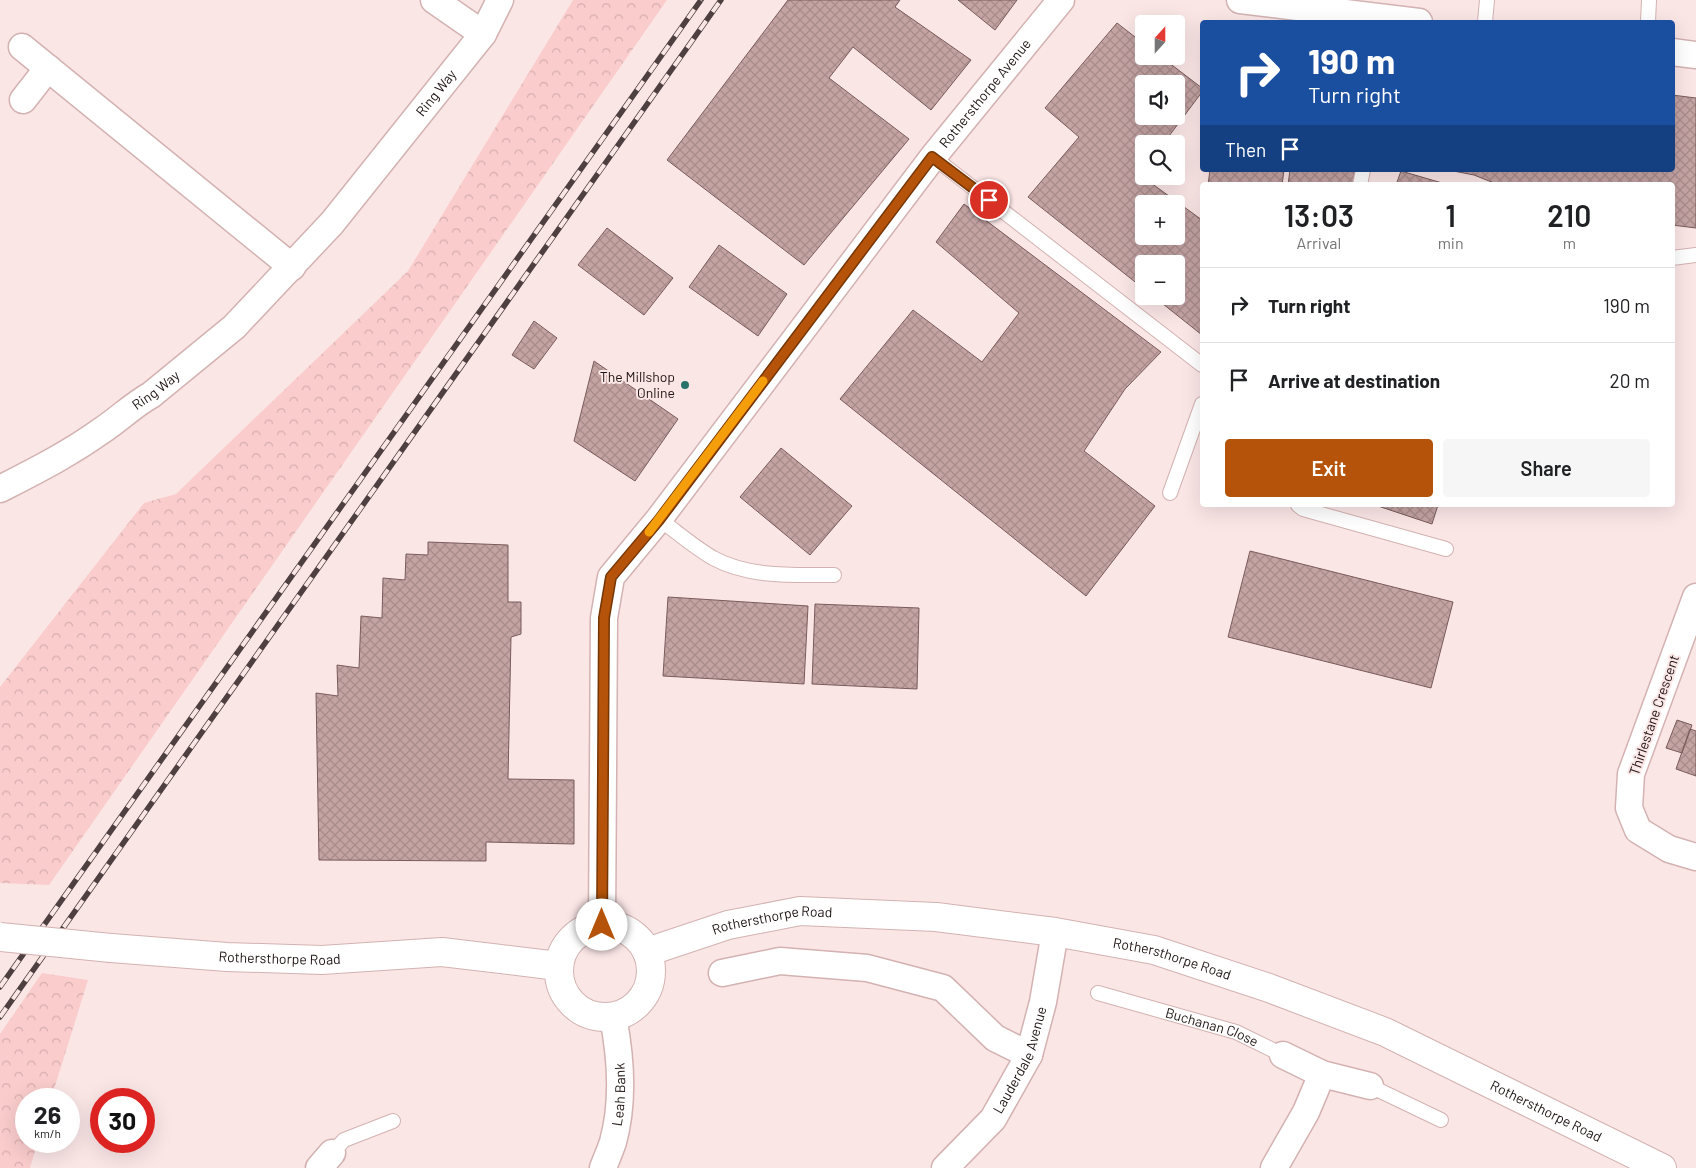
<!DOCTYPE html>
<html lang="en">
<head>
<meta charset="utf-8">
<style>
  :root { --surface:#fff; --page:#f6f6f6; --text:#202124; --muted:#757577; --line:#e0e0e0; --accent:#b45309 }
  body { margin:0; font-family:Barlow,sans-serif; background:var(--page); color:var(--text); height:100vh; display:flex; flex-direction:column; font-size:19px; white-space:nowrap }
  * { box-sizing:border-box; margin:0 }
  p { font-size:16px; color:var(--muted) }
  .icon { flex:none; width:28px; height:28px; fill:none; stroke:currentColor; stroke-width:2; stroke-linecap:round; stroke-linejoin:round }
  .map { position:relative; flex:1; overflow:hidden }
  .details { position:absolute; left:1200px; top:182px; width:475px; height:325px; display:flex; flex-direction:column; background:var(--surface); border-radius:5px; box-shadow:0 5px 20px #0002 }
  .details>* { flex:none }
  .banner { position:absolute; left:1200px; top:20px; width:475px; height:152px; border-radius:5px; box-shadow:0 5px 20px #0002; background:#1a4fa0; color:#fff; overflow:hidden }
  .needle { width:32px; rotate:21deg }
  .buttons { position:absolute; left:1135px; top:15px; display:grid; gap:10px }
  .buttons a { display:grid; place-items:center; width:50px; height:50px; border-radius:5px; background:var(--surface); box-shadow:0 5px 20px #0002; font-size:25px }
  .speed { position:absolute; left:15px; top:1088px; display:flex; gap:10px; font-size:25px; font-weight:700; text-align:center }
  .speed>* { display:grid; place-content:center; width:65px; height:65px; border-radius:50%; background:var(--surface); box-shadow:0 5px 20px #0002; line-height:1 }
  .speed small { font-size:12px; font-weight:400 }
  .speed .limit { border:8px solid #d22; background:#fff; color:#111 }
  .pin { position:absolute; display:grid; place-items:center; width:42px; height:42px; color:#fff; margin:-21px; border:2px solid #fff; border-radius:50%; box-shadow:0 1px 5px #0007 }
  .me { position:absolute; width:55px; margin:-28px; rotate:0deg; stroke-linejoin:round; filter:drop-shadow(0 0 4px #0008) }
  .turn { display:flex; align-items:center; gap:18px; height:105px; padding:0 25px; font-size:22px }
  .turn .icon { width:65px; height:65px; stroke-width:2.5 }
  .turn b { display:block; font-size:35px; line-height:42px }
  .then { display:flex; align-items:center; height:48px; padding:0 25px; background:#0003; gap:10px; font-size:19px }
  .eta { display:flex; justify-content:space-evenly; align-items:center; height:85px; text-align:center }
  .eta b { font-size:30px; font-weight:600; line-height:35px }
  .button { display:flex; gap:10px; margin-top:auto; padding:10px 25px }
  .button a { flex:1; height:58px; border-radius:5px; background:var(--accent); color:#fff; font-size:20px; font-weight:600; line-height:58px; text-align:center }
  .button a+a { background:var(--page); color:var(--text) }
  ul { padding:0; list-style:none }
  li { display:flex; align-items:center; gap:15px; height:75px; padding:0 25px; border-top:1px solid var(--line) }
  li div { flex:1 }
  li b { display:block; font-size:19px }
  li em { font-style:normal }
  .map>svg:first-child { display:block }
  .forest { fill:url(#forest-crowns) }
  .building { fill:url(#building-cross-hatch); stroke:#795b5b; fill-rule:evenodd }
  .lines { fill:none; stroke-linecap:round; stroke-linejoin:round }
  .lane-casing { stroke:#d3b2b1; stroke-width:16 }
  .street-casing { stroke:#d3b2b1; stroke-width:29 }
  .secondary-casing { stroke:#d3b2b1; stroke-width:30 }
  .lane { stroke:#fff; stroke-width:14 }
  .street { stroke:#fff; stroke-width:26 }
  .secondary { stroke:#fff; stroke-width:28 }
  .rail-casing { stroke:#4e4040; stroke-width:5.5 }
  .rail { stroke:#fbe6e6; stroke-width:4; stroke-dasharray:11; stroke-linecap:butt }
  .secondary-bridge-casing { stroke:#d3b2b1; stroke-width:30; stroke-linecap:butt }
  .secondary-bridge { stroke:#fff; stroke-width:28 }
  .route-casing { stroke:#753606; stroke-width:12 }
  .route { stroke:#b45309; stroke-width:9 }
  .slow { stroke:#f59e0b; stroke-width:9 }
  .poi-dot { fill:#29726b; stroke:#fbe6e6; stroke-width:2 }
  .labels { text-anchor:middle; stroke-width:4; stroke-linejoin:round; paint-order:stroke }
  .street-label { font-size:14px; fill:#201414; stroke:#fbe6e6 }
  .poi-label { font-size:14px; fill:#201414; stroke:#fbe6e6; text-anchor:end }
</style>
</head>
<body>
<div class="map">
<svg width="1696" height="1168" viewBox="0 0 1696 1168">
  <defs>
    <pattern id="forest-crowns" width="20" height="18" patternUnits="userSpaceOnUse" patternTransform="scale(1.25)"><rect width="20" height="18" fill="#facccc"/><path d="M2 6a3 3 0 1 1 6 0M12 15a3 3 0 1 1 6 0" fill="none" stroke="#d6aeae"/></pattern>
    <pattern id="building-cross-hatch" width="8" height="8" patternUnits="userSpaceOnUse" patternTransform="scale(1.25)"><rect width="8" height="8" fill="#c4a3a3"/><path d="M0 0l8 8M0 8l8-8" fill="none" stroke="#a88b8b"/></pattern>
  </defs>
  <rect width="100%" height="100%" fill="#fbe6e6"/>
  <path class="forest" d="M573 0H667L49 885 0 883V687L144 503 176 494 408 271Z
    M42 973 88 980 51 1099H26V1141H38L30 1168H0V1034Z"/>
  <path class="building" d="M788 0H900L895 7 971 60 931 110 853 47 829 78 909 139 804 265 667 160Z
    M958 0H1017L995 30Z
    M1117 23 1144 44V56H1160L1202 88V92L1163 144H1144V170L1140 175 1202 220V335L1153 296H1176V264H1144V289L1028 197 1079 137 1045 108ZM1144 84H1176V116H1144ZM1144 204H1176V236H1144Z
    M1672 95 1696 98V228L1672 225V185H1499L1474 175 1448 170H1672Z
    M1210 170H1284L1282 185H1208Z
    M1290 170H1355L1354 185H1288Z
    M1401 171 1449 185H1396Z
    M964 204 1161 352 1125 389 1084 451 1155 506 1086 596 840 399 913 310 982 362 1019 313 936 242Z
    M607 228 673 278 644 315 578 265Z
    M719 245 787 294 758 336 689 287Z
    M534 321 557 338 534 369 512 355Z
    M594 361 678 419 635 481 574 441Z
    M781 448 852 506 810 555 740 497Z
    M1375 505H1438L1432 524Z
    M428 542 508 545V602H521V634L511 637 508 779 574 780V844L486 842V861L319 860 316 693 338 696 337 665 359 668 361 616 382 618 383 578 405 580 406 554 428 555Z
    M1250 551 1453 602 1431 688 1228 637Z
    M668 597 808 606 804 684 663 676Z
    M815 604 919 608 917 689 812 684Z
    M1677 720 1692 725 1682 753 1666 748Z
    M1690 729 1696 731V776L1676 769Z"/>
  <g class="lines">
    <defs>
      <g id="lane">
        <path d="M1485 22 1487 0"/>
        <path d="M1648 22 1649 0"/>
        <path d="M933 157 1202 365"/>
        <path d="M1360 185 1363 170"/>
        <path d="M1672 258 1696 255"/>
        <path d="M1170 493 1202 404"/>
        <path d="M1298 505 1303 509 1446 549"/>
        <path d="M659 519C677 532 694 547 713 558 750 578 794 575 834 575"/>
        <path id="s1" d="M1098 993 1236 1032 1283 1055"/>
        <path d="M1370 1086 1441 1120"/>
        <path d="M332 1153 344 1140 393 1121"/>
      </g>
      <g id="street">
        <path d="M434 0 483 34"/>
        <path d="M1240 0 1419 22"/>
        <path d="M22 47 292 267"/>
        <path d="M1672 52 1696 55"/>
        <path d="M23 100 48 68"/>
        <path id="s2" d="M0 489C35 471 69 454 101 431 118 420 133 405 151 395L234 327 332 223 483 34 500 0"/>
        <path d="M1696 597 1631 774 1629 808 1638 830 1669 849 1696 857"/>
        <path id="s3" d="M602 925 604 618 611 577 659 519 933 157 1061 0"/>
        <path d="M722 973 780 961 867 968 943 988 995 1038 1029 1055"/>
        <path d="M1283 1055 1322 1074"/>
        <path d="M319 1168 332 1153"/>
        <path id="s4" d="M603 1168C606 1160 610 1151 613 1142 624 1102 621 1058 613 1017"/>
        <path id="s5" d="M945 1168 993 1119 1029 1055 1043 1002 1055 932"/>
        <path d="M1274 1168 1306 1112 1322 1074 1370 1086"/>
      </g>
      <g id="secondary">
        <circle cx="605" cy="971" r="46"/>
        <path id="s6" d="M111 948 227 957 322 960 442 952 558 966"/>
        <path id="s7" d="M647 952 728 925 800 911 936 917 1055 932 1154 950 1269 988 1385 1032 1662 1168"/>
      </g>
    </defs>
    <use href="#lane" class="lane-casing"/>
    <use href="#street" class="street-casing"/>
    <use href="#secondary" class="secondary-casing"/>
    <use href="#lane" class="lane"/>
    <use href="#street" class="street"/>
    <use href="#secondary" class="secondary"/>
    <defs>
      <path id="rail" d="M0 987 701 0
        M0 1017 721 0"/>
    </defs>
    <use href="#rail" class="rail-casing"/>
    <use href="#rail" class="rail"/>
    <defs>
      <path id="secondary-bridge" d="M0 937 111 948"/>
    </defs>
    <use href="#secondary-bridge" class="secondary-bridge-casing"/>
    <use href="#secondary-bridge" class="secondary-bridge"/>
  </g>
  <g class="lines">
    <defs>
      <path id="route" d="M602 925 604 618 611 577 659 520 932 157 989 200"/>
    </defs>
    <use href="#route" class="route-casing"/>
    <use href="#route" class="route"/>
    <path class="slow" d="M649 532 763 381"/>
  </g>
  <circle class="poi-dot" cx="685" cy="385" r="5"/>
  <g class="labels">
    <g class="street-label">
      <text dy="5" stroke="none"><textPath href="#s2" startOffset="595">Ring Way</textPath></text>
      <text dy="5" stroke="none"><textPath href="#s3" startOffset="960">Rothersthorpe Avenue</textPath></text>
      <text dy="5" stroke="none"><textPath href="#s2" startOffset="185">Ring Way</textPath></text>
      <text transform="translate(1654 715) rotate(-71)" y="5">Thirlestane Crescent</text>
      <text dy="5" stroke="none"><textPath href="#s7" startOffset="130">Rothersthorpe Road</textPath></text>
      <text dy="5" stroke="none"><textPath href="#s6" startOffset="169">Rothersthorpe Road</textPath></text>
      <text dy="5" stroke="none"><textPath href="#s7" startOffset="535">Rothersthorpe Road</textPath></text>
      <text dy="5" stroke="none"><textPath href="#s1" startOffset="119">Buchanan Close</textPath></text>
      <text dy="5" stroke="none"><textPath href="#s5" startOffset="134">Lauderdale Avenue</textPath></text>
      <text dy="5" stroke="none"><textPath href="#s4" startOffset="76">Leah Bank</textPath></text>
      <text dy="5" stroke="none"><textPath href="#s7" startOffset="940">Rothersthorpe Road</textPath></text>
    </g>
    <g class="poi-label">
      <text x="675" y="382">The Millshop<tspan x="675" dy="16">Online</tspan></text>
    </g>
  </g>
</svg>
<div class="buttons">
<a><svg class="needle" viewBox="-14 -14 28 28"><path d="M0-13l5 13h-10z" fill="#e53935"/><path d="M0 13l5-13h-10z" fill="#757577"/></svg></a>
<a><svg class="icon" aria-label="sound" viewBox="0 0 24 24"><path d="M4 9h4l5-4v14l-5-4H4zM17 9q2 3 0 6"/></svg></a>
<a><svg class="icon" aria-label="search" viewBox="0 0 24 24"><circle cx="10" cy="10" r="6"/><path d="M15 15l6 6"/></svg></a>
<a>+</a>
<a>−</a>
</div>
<div class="speed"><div>26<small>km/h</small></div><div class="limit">30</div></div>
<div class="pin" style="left:989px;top:200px;background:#d93025"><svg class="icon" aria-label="arrive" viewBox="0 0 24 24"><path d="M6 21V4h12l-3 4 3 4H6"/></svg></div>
<svg class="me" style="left:602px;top:925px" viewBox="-20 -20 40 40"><circle r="19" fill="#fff"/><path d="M0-13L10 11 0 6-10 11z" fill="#b45309"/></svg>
<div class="banner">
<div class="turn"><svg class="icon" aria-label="right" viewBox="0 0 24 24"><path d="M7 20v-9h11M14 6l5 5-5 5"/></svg><div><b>190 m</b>Turn right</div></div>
<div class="then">Then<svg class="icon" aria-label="arrive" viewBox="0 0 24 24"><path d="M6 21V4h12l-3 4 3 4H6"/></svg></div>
</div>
<section class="details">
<div class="eta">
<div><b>13:03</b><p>Arrival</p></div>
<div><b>1</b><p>min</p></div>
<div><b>210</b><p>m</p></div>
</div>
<ul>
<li><svg class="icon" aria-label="right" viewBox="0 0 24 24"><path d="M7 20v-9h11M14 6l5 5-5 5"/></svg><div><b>Turn right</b></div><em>190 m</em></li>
<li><svg class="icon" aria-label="arrive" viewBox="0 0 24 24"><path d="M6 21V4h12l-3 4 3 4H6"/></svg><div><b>Arrive at destination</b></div><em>20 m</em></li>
</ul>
<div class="button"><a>Exit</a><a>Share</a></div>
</section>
</div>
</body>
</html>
